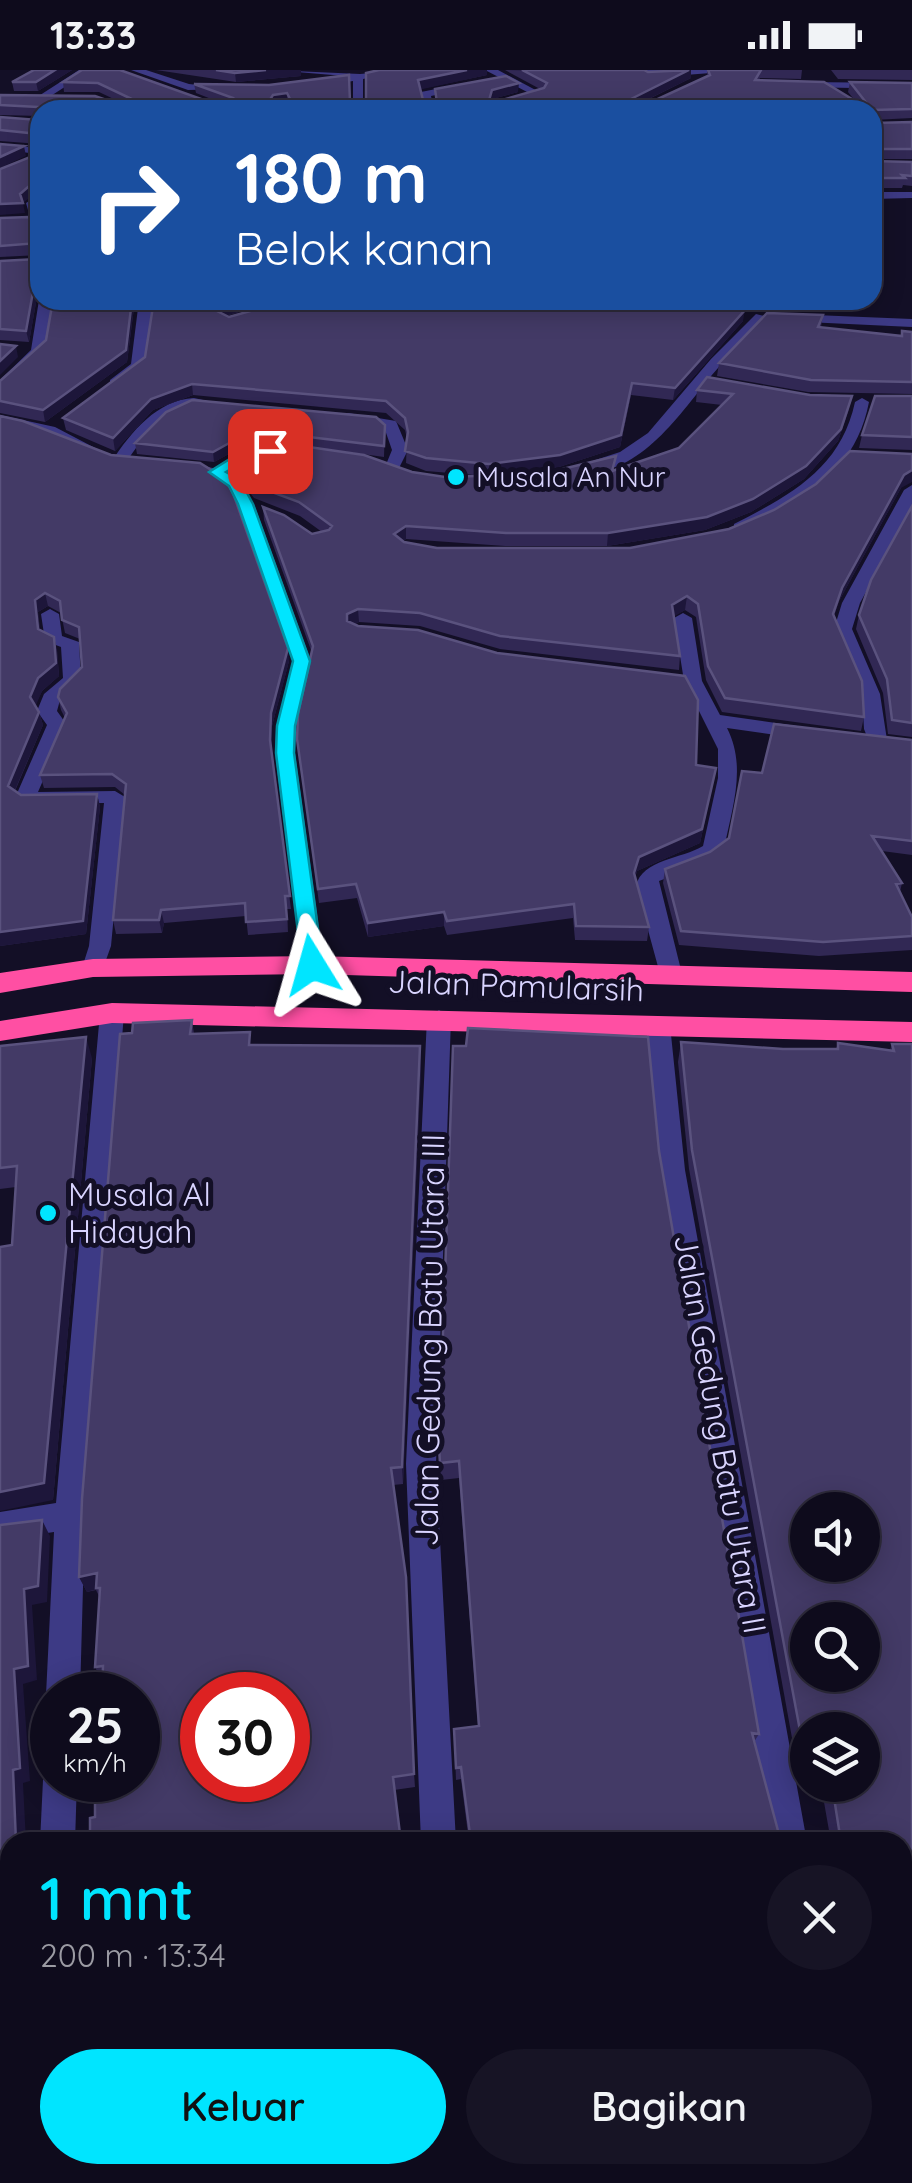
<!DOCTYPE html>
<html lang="id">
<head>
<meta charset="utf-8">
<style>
  :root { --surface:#0e0b1c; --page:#171425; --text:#f1f3f6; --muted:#9b9ba3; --line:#2e2b3b; --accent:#00e5ff }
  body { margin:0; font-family:Quicksand,sans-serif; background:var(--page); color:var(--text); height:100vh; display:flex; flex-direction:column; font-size:38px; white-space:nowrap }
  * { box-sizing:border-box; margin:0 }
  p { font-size:32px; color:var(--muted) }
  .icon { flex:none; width:55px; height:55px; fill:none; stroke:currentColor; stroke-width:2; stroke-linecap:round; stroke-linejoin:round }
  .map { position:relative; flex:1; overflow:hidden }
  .drawer { position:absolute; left:0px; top:1762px; width:912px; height:352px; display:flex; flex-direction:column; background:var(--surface); border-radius:30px 30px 0 0; box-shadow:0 5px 25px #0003,0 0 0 2px var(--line) }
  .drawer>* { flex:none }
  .banner { position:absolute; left:30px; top:30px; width:852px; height:210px; border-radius:30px; box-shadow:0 5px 25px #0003,0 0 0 2px var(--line); background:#1a4fa0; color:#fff; overflow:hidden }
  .fabs { position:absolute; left:790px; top:1422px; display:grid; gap:20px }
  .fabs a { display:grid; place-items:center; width:90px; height:90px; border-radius:50%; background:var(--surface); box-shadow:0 5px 25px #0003,0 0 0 2px var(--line); font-size:50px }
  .speed { position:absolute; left:30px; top:1602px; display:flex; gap:20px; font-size:50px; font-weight:700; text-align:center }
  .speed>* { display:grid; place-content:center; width:130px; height:130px; border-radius:50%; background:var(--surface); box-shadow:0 5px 25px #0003,0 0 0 2px var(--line); line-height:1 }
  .speed small { font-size:25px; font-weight:400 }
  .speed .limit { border:15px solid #d22; background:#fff; color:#111 }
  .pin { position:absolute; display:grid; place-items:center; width:85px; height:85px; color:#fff; margin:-42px; border-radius:20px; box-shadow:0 5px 15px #0006 }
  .me { position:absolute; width:110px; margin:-55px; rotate:352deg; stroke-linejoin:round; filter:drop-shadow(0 0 8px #0008) }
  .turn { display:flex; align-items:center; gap:35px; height:210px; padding:0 40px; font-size:45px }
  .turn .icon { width:130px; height:130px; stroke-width:2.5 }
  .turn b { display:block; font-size:70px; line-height:85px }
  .round { display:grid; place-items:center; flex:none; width:105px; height:105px; border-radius:52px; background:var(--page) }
  .overview { display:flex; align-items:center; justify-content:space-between; height:170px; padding:0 40px }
  h1 { font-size:60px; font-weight:600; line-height:75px; color:var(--accent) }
  .button { display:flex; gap:20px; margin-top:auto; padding:20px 40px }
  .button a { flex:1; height:115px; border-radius:60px; background:var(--accent); color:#111; font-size:40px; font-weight:600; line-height:115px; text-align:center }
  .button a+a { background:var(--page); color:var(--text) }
  .status { display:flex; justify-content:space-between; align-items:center; height:70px; padding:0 50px; background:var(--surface); direction:ltr }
  .status svg { height:28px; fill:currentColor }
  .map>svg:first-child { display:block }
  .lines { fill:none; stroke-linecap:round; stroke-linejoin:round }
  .street { fill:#3d3a85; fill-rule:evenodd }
  .highway { fill:#ff4fa3; fill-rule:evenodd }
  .wall { fill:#312854 }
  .shaded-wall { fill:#1d163a }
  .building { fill:#433a66; stroke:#5a527e; stroke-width:2.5; fill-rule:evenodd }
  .route { fill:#00e5ff; stroke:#0095a6; stroke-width:2.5 }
  .poi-dot { fill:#00e5ff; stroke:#130f26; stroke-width:4 }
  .labels { text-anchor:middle; stroke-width:10; stroke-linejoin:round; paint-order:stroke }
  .far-poi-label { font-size:28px; fill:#d9d4ff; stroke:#130f26; text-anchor:start }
  .street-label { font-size:32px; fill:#d9d4ff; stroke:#130f26 }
  .poi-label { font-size:32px; fill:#d9d4ff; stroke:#130f26; text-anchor:start }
</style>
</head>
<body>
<div class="status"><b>13:33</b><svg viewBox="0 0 49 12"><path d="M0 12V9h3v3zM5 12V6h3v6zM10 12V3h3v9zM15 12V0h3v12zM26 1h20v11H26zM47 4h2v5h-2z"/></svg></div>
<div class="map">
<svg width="912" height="2113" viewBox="0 0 912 2113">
  <rect width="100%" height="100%" fill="#130f26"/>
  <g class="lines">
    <path class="street" d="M79 0H91L43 31 34 29Z
      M131 0H146L189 14 232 19 188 20Z
      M272 0 360 4 405 0 363 9V40H353V11L316 17 311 14 345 6Z
      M485 0H498L543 24 490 40 493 33 529 23Z
      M631 0H749L647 8Z
      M800 12 912 13V19L796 17Z
      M466 13 470 18 431 26 434 40H424L421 22Z
      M0 74 40 78V84L0 80Z
      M872 122H912V128L872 129Z
      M40 124V162L33 154 0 156V148L30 147 26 133Z
      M39 230H53L45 281 0 322V310L31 280Z
      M139 230H153L145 296 120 316H110V310L131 294Z
      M669 230H695L727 239 720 243Z
      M742 230H758L739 244H729V238Z
      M756 244 768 247C752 265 734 280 718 298 682 339 642 409 577 402V396L620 382 648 363 711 289Z
      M790 244 912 249V257L785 251 783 248Z
      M194 328 226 335C214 343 200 334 186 338 160 343 139 373 125 394H115L112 391C131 362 157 330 194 328Z
      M862 328 869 332C858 389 821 421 771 448 759 454 747 462 734 460V454C791 425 841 398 855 332Z
      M348 343 396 351 408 380 398 400 385 397 392 380 384 357 343 350 341 347Z
      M0 345 55 357 97 379 84 382 45 363 0 353Z
      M177 391 223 400 238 411 254 434 311 591 296 657 295 683 324 895 313 903 302 895 275 683 276 657 293 591 238 434C221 405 202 405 172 399L169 396Z
      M912 415V437L860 533 852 559 880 624 887 670 877 676 870 674 864 659 862 624 834 559 842 533 904 420Z
      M50 539 59 544 62 566 79 572 81 610 60 630 57 641 67 655 38 722 115 721 125 727 111 876 101 904 93 906 82 898 89 876 104 733 25 734 15 728 47 655 37 641 44 624 63 608 61 577 45 571 41 544Z
      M683 543 692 548 702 611 720 645 804 657 814 663 804 669 727 658C747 697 732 738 724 779L706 793 659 811 682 904 671 912 660 904 636 816C642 789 682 789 703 776L718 708V679L684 611 674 548Z
      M112 935 124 943 85 1445 80 1625H52V1637L46 1625 54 1462 0 1470V1442L56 1433 100 943Z
      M439 940 451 948 436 1394 456 1772H421L406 1394 427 948Z
      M658 947 670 955 685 1100 807 1772H772L659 1100 646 955Z
      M52 1696V1710H77L75 1772H40L43 1710Z
      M26 2105H66V2113H26Z
      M437 2105H477V2113H437Z
      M826 2105H866L868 2113H828Z"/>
    <path class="highway" d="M313 886 912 902V922L313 904 93 907 0 923V903L93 889Z
      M112 933 912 952V972L112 953 0 971V951Z"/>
  </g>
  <path class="wall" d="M34 0H72L38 21H14L12 12Z
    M82 0 215 34H224L196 23 194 14 363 34 366 30 379 0H487V5L420 19 424 34 436 33 435 19 518 22 492 29 491 33 540 19 505 0 648 2 691 0V8L639 34H647L707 6V0H802L801 9 760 8 759 10 856 32 848 22 850 12 912 13V48L873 50 874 53 912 52V89H872V40H40V74L0 71V47L38 50 40 46 0 45V35L122 33 99 22H64L63 12Z
    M156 0H301V6L236 12Z
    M831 0H912V10L838 9Z
    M872 91 912 92V116L903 115 902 118H872Z
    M0 148 40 154V185L0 187Z
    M40 187V227H37L29 272 0 270V191L38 189Z
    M53 230H135L127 292 45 352 0 343V311L46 270Z
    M154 230H280L226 246 229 247 537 232 582 239 743 251 673 330 631 325 620 377 559 397 491 406 614 400 679 378 722 335 696 332 697 320 849 339 838 371 804 409 751 442 705 460 607 476H505L406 469 403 471 437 478H630L729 459 901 418 839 531 834 546 864 647 861 661 722 642 706 610 696 547 685 540 674 546 680 586 679 600 500 579 420 556 359 552 355 554 696 695 713 712 700 773 637 801 635 808 649 857 647 871 575 870 573 848 447 865 444 856 368 867 357 828 319 833 297 669 312 583 264 450 263 437 312 464 322 462 300 446 254 428 234 402 232 389 299 376 277 373 244 376 214 392 137 384 135 373 385 355 384 387 326 379 412 402 445 407 487 406 426 401 406 393 407 369 405 360 386 343 193 325 153 340 115 381 66 360 63 348 145 287Z
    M539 230H661L604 236Z
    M715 230H831L827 242 761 239Z
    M823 245 821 257 901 266 902 261 912 262V324L808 322 717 306 719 293Z
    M912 326V380L859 378 862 365Z
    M0 346 289 591 272 656 271 682 291 839H287L288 862 248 865 246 846 164 853 162 863 116 864 113 850 125 725 115 717 44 718 40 705 65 648 61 640 58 627 82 597 80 569 65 563 61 543 48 536 38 542 40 560 57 580 59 606 42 621 35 635 39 642 43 655 15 721 21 725 97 724 100 737 86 864 0 876Z
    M912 436V667L888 664 883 623 856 559 859 545Z
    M912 670V785L882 781 902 813 900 822 912 847V880L819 886 679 875 663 813 665 799 710 782 729 768 762 703Z
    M192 950 194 964 252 975 421 996 403 1414 393 1415 415 1717 394 1720 95 1747 138 1710 102 1611 95 1597 99 1526 96 1520 87 1522 79 1507 132 963Z
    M681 972 783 979H836L838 973 890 980 892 974H912V2113H898L897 2105H902V1772H831L821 1715H862V1660H808V1680L794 1679 689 1099 678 992Z
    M0 976 92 988 53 1430 12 1175 16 1117 0 1119Z
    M659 1081 759 1664 754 1672 781 1772H469L461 1709 456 1710 454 1659 478 1656 459 1408 441 1410 439 1377Z"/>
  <path class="shaded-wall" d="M55 0H72L38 21 36 12Z
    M266 0H301V6L236 12 235 3Z
    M467 0H487V5L418 20V10Z
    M689 0H691V8L628 39 629 30Z
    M519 13 518 22 492 29 489 40 488 34 492 20Z
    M287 23V33L269 31 273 25Z
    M24 76 26 86 0 98V87Z
    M36 110 38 121 23 133 25 143 0 145V134L20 124Z
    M34 216 37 227 29 272 26 261Z
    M132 230H135L127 292 45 352 43 340Z
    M241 230H280L221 247 217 241 220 236Z
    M605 230H661L604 236Z
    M745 240 743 251 673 330 675 318Z
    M16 276 18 287 0 305V291Z
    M632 313 631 325 620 377 559 397 489 406V394Z
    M192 314 193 325 153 340 115 381 113 368 151 329Z
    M852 326 849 339 838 371 804 409 751 442 705 460 607 476 608 463Z
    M242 366 244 376 214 392 213 382Z
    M912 400V412L901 418 839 531 830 558 842 518 904 405Z
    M406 456V469L394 477V464Z
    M45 523 48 536 38 542 41 572 35 530Z
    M687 526 685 540 670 549 672 535Z
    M358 539 359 552 348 558 347 544Z
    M54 567 57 580 59 606 42 621 34 640 30 627Z
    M288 578 289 591 272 656 271 683 270 670 271 643Z
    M39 642 43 655 11 729 8 716Z
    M716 698 700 773 637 801 632 817 634 803 639 787Z
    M97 724 100 737 86 864 0 876V862Z
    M161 840 164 853 162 863 159 850Z
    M444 842V856L368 867V853Z
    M86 967 92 988 53 1430 0 1441V1422Z
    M420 976 421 996 403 1414 402 1397Z
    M42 1450 50 1466 47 1532 32 1535 37 1610 23 1614 30 1711 23 1713 26 1772H16L13 1700 14 1599 24 1519Z
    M97 1503 100 1518 87 1522 79 1507Z
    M10 1791V1928L2 1930 10 2101 0 2104V1919L5 1792Z"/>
  <path class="building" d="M34 0H55L36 12H12Z
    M82 0H120L215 34H230L233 28 194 14 269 15 349 5 350 33 363 34 366 30V3L379 0H467L418 10 424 34 437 33 435 19 506 6 519 13 492 20 488 34 544 18 547 13 522 0H644L648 2 689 0 629 30 633 34H647L710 5 708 0H761L755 10 824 12 870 40H42L38 37 0 35V25L95 26 118 34 136 31 98 13 63 12ZM287 23 292 33 269 31 273 25Z
    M216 0H266L235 3Z
    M850 12 912 13V39L872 40Z
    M40 45V72L38 64 0 60V47L38 50Z
    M872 46 874 53 912 52V79H874L872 86Z
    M0 74 24 76 0 87Z
    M40 83V111L36 110 20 124 23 133 0 134V99Z
    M872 91 912 92V106L902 105 905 108H874L872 110Z
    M29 147 40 154V180L38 173 0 176V148Z
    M40 187V216H34L26 261 0 259V191L38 189Z
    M53 230H132L126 280 43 340 0 331V311L46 270Z
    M154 230H241L220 236 217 241 229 247 289 230H531L582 239H651L701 232 745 240 675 318 632 313 621 365 560 385 489 394 426 388 405 381 408 362 405 348 386 331 192 314 151 329 113 368 63 348 145 287Z
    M767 243 823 245 818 257 902 266V261L912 262V312L811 310 719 293Z
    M0 274 16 276 0 291Z
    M707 307 810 325 852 326 841 359 806 396 753 429 707 447 608 463H506L406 456 394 464 404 472 437 478H630L729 459 774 440 816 414 850 381 912 384V400L904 405 842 518 833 544 862 611 864 647 725 628 708 596 698 534 687 526 672 535 680 586 500 566 420 543 358 539 347 544V551L358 556 418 560 497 583 685 606 698 630 696 695 716 698 702 759 639 787 634 803 649 857 576 856 574 834 447 851 444 842 368 853 356 814 318 819 297 669 298 644 313 576 263 437 284 445 312 464 329 460 332 456 299 432 253 415 232 389 262 378 302 376 364 385 412 402 445 407 542 404 616 386 612 401 679 378 733 324 697 320Z
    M875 326H912V367L862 365Z
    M192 330 376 347 385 355 384 376 276 363 242 366 213 382 135 373 166 342Z
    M0 346 23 351 111 385 200 393 224 408 233 423 288 578 271 643 270 670 290 826H285L287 849 246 852 245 833 161 840 159 850H113L126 714 112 704 40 705 67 643 58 627 60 619 82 597 79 557 62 550 60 531 45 523 35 530 38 559 54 567 56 593 38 608 30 627 39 642 8 716 21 725 97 724 83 851 0 862Z
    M912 436V653L892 650 887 609 859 545 871 510Z
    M774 654 912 670V771L872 766 902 813 896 814 912 847V866L823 872 681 861 665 799 710 782 729 768 742 701 762 703Z
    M192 950 190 964 250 962 249 975 420 976 402 1397 391 1398 406 1507 414 1704 393 1707 401 1772H90V1748L95 1747V1710H138V1625H102L103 1596 95 1597 100 1518H96L97 1503 79 1507 82 1429 120 964 132 963 133 953ZM202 1625H288V1710H202Z
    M468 958 648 967 659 1081 759 1664 752 1663 781 1772H471L461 1697 456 1698 454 1659 479 1656 459 1391 440 1393 439 1377 453 976H466Z
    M86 967 44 1413 0 1422V1177L12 1175 17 1096 0 1098V976Z
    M681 972 783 979H838V973L894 981 892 974H912V2113H910L902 2071V1772H841L832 1715H862V1660H808V1667L801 1666 692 1080ZM808 1440H862V1495H808ZM808 1550H862V1605H808Z
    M42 1450 38 1516 24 1519 28 1596 14 1599 20 1698 13 1700 16 1772H10V1791L5 1792 7 1917 0 1919V1455Z
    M92 2105H433L434 2111 478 2112 480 2105H828L830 2113H92Z"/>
  <path class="route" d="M270 377 276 381 274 384 252 387 226 402 240 410 253 434 310 591 295 656 294 683 323 895 312 902 302 895 276 683 277 656 293 591 238 434 229 416 209 402 244 380Z"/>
  <g class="poi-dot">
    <circle cx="456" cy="407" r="10"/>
    <circle cx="48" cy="1143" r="10"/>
  </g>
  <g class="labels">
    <g class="far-poi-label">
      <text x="476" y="417">Musala An Nur</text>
    </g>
    <g class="street-label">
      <text transform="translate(516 916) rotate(2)" y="11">Jalan Pamularsih</text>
      <text transform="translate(430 1270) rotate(-89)" y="11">Jalan Gedung Batu Utara III</text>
      <text transform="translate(720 1364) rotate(80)" y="11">Jalan Gedung Batu Utara II</text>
    </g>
    <g class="poi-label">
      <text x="68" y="1136">Musala Al<tspan x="68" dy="37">Hidayah</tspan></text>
    </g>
  </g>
</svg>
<div class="fabs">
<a><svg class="icon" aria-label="sound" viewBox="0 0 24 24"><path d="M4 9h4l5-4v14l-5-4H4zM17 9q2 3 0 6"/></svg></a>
<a><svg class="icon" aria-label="search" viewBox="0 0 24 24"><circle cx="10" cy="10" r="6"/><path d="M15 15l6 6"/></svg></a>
<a><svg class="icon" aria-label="layers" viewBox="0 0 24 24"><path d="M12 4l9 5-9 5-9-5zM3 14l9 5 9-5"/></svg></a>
</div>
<div class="speed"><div>25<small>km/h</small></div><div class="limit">30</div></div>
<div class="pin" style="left:270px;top:381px;background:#d93025"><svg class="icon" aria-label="arrive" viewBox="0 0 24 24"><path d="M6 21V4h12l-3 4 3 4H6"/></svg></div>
<svg class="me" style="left:312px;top:895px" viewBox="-20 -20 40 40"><path d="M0-17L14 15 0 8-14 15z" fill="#00e5ff" stroke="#fff" stroke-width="4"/></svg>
<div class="banner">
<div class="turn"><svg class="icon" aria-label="right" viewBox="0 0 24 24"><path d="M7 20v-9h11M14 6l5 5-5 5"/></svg><div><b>180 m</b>Belok kanan</div></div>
</div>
<section class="drawer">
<div class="overview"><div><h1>1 mnt</h1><p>200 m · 13:34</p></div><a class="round"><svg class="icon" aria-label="close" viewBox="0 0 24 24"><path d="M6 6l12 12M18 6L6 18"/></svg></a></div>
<div class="button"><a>Keluar</a><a>Bagikan</a></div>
</section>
</div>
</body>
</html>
